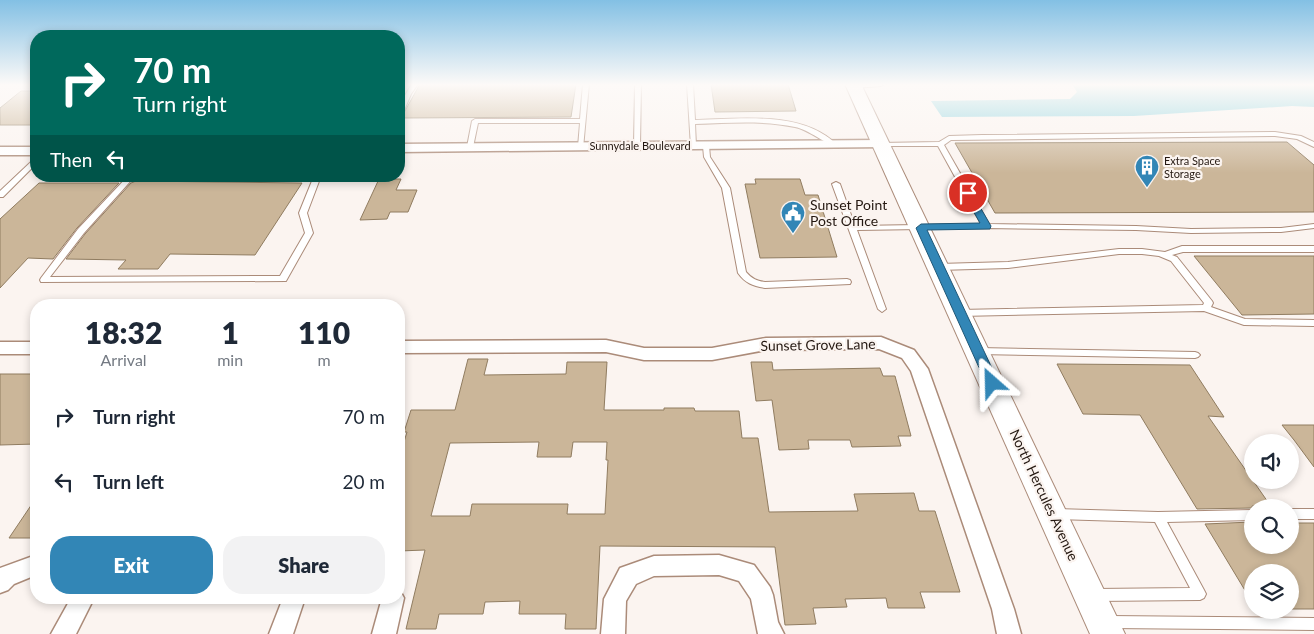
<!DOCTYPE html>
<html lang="en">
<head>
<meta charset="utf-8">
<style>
  :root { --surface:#fff; --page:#f2f2f3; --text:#1f2937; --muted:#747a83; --accent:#3286b6 }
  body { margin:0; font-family:Lato,sans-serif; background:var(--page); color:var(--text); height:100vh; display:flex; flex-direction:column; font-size:19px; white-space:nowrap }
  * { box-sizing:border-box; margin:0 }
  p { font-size:16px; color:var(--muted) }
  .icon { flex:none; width:28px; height:28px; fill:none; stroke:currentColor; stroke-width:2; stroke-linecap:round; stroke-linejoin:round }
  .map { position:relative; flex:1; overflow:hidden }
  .sheet { position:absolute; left:30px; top:299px; width:375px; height:305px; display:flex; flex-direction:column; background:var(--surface); border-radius:20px; box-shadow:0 2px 8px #0003 }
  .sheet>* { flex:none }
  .banner { position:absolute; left:30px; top:30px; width:375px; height:152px; border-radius:20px; box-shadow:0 2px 8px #0003; background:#00695c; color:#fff; overflow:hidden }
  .buttons { position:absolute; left:1244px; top:434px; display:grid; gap:10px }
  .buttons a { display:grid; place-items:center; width:55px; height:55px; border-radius:50%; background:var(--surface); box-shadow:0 2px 8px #0003; font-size:25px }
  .pin { position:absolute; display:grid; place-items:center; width:42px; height:42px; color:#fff; margin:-21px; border:2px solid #fff; border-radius:50%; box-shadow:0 1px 5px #0007 }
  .me { position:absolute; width:55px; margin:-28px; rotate:335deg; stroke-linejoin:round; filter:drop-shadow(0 0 4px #0008) }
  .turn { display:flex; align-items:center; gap:18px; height:105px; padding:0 20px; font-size:22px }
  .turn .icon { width:65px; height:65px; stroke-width:2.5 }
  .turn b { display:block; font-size:35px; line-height:42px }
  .then { display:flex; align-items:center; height:48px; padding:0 20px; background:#0003; gap:10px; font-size:19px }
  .eta { display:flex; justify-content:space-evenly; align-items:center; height:85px; text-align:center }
  .eta b { font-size:30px; font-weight:800; line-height:35px }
  .primary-button { display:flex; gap:10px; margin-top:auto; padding:10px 20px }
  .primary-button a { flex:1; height:58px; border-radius:20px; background:var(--accent); color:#fff; font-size:20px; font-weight:800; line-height:58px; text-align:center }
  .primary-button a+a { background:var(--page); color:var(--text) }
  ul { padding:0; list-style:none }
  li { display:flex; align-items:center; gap:15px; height:65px; padding:0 20px }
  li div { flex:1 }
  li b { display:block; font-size:19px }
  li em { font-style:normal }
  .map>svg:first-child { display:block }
  .water { fill:#8bd2de }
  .building { fill:#cbb699; stroke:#907c60; fill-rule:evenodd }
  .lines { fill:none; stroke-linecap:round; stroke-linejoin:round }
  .lane-casing { stroke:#ab8b79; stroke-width:2 }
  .street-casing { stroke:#ab8b79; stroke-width:3 }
  .secondary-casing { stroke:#ab8b79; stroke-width:2 }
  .lane { fill:#fff; fill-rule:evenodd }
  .street { fill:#fff; fill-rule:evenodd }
  .secondary { fill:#fff; fill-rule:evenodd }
  .route { fill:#3286b6; stroke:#205776 }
  .labels { text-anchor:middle; stroke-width:4.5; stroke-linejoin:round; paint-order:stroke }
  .far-street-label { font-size:11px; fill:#241811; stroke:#fbf4f0 }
  .far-poi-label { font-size:11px; fill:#241811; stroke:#fbf4f0; text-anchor:start }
  .poi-label { font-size:14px; fill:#241811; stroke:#fbf4f0; text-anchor:start }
  .street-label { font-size:14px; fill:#241811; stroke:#fbf4f0 }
</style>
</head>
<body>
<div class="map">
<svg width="1314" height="634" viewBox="0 0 1314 634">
  <rect width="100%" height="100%" fill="#fbf4f0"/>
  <path class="water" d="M1072 84H1314V107L1292 106 1134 116 942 117 931 101 1070 99 1077 92Z"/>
  <path class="building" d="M420 84H576L571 117 401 118Z
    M711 84H788L796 111 715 112Z
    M21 91H36V125H0V108Z
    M1287 142 1314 165V212L995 213 955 143Z
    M379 179H401L396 190H417L408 212H390L387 219 360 220Z
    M755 179H800L805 195H818L837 257 760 258 745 184H756Z
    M136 181 302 183 255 255 170 254 158 269H118L126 260 66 259 85 234 131 183Z
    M39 183H119L77 228 53 259 28 258 0 288V219Z
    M1194 256H1314V314L1242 315Z
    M468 359H488L484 375 566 374 567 362H607L604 410H664V408H694L695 411H739L742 438H758L769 512 858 511 854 494 914 493 919 511H935L960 592H920L925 608H888L886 598 845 599 847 607 813 608 816 624 785 625 775 547 600 546 596 629H565L566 614H519L520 601 485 602 483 614H439L436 629H406L425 550 399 551V458L407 432H404L411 410H455ZM539 442 537 457H571L573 442H607L606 460H608L605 514H567L568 504H472L470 516H431L450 443Z
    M751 362H772L773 370 880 368 883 376H895L911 436H898L901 446 852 447 850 440H808L809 449 779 450 772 400 756 401Z
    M1057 364 1190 365 1224 417 1208 416 1270 505 1252 506V508L1197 509 1140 415 1083 414Z
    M0 374H36V444L0 445Z
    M1282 425H1314V467L1294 440Z
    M36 498V538H9Z
    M1252 522V545H1290V523H1314V609H1290V572H1252V602L1205 524Z"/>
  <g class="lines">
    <defs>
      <path id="lane" d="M412 84H418L411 94 402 115 399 117C399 104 405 95 412 84Z
        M583 84H589L583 148H579L578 147 580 123H478L473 147 470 149 467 147 472 121 475 119H580Z
        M635 84H641L640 146 637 148 634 146Z
        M687 84H693L695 120C739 119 803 110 837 145L836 146C830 147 808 129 795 127 763 120 728 123 695 124L696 146 693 148 691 147Z
        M884 84 881 86 854 88 851 86 854 84Z
        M1275 132 1301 136 1314 142V147L1297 139 1275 136 951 140 944 145 989 224 1136 226 1191 229 1281 228 1314 224V228L1281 232 1191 233 1136 230 986 228 857 230 886 309 882 312 878 309 832 184 836 182 840 184 855 226 981 224 938 146H881L879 145V143L939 142 949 136 982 135Z
        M706 144 709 146 710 157 730 188 746 272C752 279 757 281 765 282L847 279 850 280 851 282 850 284 765 288C753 286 745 283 738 273L722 188 704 157 703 146Z
        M36 158V164L3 197H0V191L34 159Z
        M128 176H135L84 233 50 277 280 276 305 233 299 213 314 176H321L307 213 313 233 286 281 41 282 40 280 41 278 78 229Z
        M1182 246H1314V252H1183L1172 255 1177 257 1212 301 1213 303 1211 307 1245 319 1314 320V326L1244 325 1204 311 960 316 956 313 960 310 1203 305 1204 303 1171 261 1159 256 1142 254H1119L1008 268 939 270 935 267 939 264 1008 262 1119 249H1142L1165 252Z
        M978 348 1195 352 1198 353 1200 355 1198 357 1195 358 978 354 975 353 973 351 975 349Z
        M1056 509 1158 512 1252 510V520L1167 522 1204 590 1206 594 1204 598 1200 600 1095 601 1091 599 1089 595 1091 591 1095 589 1190 588 1155 522 1056 519 1052 518 1050 514 1052 510Z
        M1290 509H1314V519H1290Z
        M1109 616 1314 618V630L1109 628 1105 626 1103 622 1105 618Z"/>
      <path id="street" d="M881 140 885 141 887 144 885 147 399 152V144Z
        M0 147H36V155H0Z
        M881 337 914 350 928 369 1014 609 1021 634H997L992 609 911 371 902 358 879 349 766 350 712 360H644L606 352 399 353V341L606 340 644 348H712L766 338Z
        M0 342H36V354H0Z
        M36 555V575L14 584 8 590 0 593V568Z
        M719 555 754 565 770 587 773 595 778 622 784 634H758L751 599 739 581 719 575 654 576 636 584 626 601 625 634H601L604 599 620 568 654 556Z
        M399 589 404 598 396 634H372L382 598H399Z
        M71 598H94L76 634H51Z
        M283 598H305L293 634H269Z"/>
      <path id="secondary" d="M845 84H861L1125 634H1090Z"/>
    </defs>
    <use href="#lane" class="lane-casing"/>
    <use href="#street" class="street-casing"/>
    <use href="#secondary" class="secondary-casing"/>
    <use href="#lane" class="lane"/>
    <use href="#street" class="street"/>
    <use href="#secondary" class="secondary"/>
  </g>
  <linearGradient id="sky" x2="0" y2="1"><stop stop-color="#83c0e4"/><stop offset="0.49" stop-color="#fdfaf8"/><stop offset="1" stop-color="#fdfaf8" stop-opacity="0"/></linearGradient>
  <rect width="1314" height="173" fill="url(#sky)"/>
  <path class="route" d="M964 191H968L972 193 991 226 990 229 927 230 999 383 997 387H988L986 383 916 228 921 224 980 223 963 193Z"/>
  <defs>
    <symbol id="building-pin" viewBox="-11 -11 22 30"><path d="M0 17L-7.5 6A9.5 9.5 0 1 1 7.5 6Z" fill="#3286b6" stroke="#fbf4f0"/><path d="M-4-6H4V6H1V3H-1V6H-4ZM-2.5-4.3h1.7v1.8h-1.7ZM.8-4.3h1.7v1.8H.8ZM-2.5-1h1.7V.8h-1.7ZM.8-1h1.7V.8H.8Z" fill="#fff"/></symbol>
    <symbol id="civic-pin" viewBox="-11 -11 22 30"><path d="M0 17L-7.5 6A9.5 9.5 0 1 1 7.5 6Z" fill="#3286b6" stroke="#fbf4f0"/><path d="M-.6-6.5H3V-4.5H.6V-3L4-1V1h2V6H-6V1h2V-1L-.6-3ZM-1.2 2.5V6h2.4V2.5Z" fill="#fff"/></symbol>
  </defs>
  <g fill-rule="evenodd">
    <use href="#building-pin" x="1133" y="153" width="28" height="38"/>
    <use href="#civic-pin" x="779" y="199" width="28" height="38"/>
  </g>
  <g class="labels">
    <g class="far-street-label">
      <text x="640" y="150">Sunnydale Boulevard</text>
    </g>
    <g class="far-poi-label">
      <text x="1164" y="165">Extra Space<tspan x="1164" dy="13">Storage</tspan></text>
    </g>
    <g class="poi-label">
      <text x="810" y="210">Sunset Point<tspan x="810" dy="16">Post Office</tspan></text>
    </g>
    <g class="street-label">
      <text transform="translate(818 345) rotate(-1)" y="5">Sunset Grove Lane</text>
      <text transform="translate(1044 495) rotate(65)" y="5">North Hercules Avenue</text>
    </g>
  </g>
</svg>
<div class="buttons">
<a><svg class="icon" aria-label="sound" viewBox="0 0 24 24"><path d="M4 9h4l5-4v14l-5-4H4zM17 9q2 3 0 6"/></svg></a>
<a><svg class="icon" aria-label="search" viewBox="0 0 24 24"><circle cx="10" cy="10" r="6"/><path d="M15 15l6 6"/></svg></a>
<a><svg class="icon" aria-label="layers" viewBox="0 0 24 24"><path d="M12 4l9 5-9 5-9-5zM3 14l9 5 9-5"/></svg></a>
</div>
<div class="pin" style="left:968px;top:193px;background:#d93025"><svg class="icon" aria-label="arrive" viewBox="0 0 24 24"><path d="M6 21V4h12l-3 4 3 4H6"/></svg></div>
<svg class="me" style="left:992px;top:383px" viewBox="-20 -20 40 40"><path d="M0-17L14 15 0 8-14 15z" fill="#3286b6" stroke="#fff" stroke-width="4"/></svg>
<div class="banner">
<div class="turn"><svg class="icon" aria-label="right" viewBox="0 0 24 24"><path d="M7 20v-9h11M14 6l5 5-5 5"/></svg><div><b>70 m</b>Turn right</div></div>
<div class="then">Then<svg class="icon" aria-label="left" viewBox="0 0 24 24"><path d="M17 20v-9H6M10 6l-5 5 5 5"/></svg></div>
</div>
<section class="sheet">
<div class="eta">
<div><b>18:32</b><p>Arrival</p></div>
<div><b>1</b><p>min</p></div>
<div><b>110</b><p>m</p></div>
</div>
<ul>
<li><svg class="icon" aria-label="right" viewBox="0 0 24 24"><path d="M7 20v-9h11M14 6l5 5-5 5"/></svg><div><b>Turn right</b></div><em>70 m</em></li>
<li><svg class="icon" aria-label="left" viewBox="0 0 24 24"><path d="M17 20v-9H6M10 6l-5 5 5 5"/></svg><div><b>Turn left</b></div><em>20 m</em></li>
</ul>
<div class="primary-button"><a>Exit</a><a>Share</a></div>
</section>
</div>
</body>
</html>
